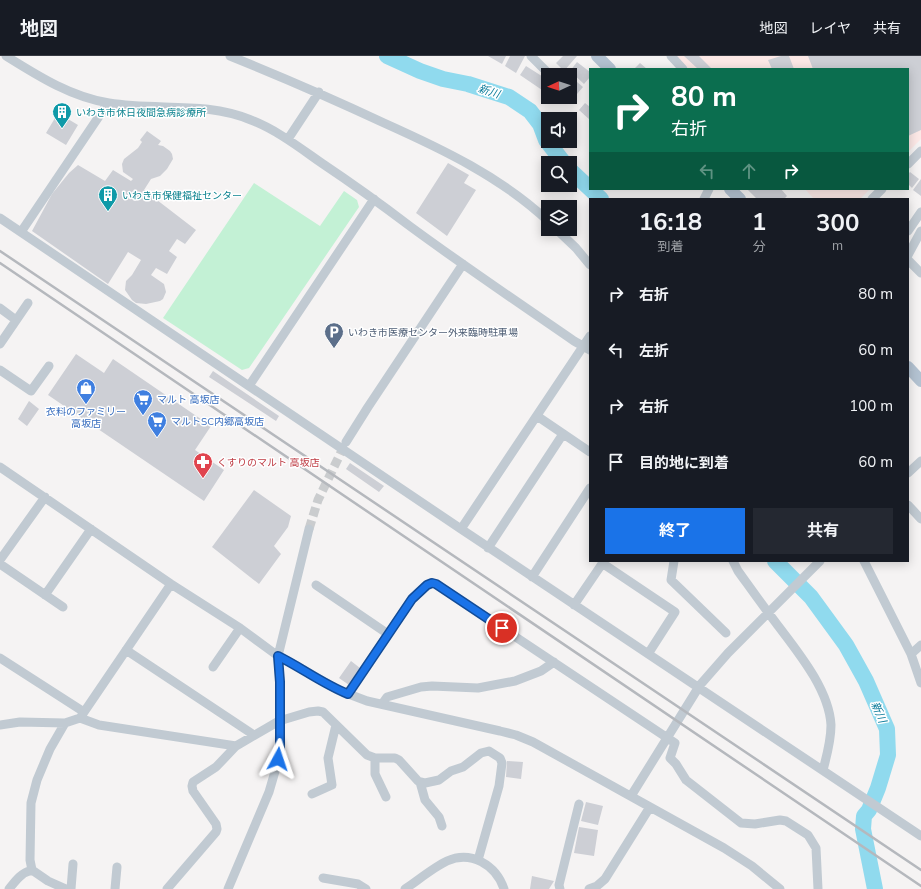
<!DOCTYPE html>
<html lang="ja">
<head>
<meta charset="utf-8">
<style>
  :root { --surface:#171b24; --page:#242831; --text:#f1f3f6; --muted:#9ea1a6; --line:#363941; --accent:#1a73e8 }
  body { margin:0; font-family:"Nunito Sans","Noto Sans JP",sans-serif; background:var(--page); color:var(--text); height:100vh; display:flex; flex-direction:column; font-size:15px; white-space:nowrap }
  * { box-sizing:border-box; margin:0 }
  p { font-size:13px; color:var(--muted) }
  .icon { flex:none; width:22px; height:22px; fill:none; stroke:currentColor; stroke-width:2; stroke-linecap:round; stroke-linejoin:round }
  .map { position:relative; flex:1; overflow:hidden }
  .drawer { position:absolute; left:589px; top:142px; width:320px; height:364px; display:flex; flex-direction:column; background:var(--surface); border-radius:0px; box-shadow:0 2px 10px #0003 }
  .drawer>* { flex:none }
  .banner { position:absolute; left:589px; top:12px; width:320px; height:122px; border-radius:0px; box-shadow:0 2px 10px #0003; background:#0b6e4f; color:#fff; overflow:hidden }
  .needle { width:26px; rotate:267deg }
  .tools { position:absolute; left:541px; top:12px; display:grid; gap:8px }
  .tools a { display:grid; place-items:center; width:36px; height:36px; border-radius:0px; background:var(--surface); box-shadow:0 2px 10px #0003; font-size:20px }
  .pin { position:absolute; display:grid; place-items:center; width:34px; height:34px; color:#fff; margin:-17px; border:2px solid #fff; border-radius:50%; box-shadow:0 1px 4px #0007 }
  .me { position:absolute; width:44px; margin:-22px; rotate:5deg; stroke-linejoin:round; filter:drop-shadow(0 0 3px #0008) }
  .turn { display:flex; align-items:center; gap:14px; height:84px; padding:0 16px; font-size:18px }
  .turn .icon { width:52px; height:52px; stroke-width:2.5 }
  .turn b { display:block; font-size:28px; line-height:34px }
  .lanes { display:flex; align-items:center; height:38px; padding:0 16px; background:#0003; justify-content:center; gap:20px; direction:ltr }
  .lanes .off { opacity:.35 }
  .eta { display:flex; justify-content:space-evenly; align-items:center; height:68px; text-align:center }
  .eta b { font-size:24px; font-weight:700; line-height:28px }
  .primary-button { display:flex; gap:8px; margin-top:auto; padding:8px 16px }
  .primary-button a { flex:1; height:46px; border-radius:0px; background:var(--accent); color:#fff; font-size:16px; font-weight:700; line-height:46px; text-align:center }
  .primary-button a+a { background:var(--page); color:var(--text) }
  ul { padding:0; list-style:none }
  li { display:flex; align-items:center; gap:12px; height:56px; padding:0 16px }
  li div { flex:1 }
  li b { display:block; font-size:15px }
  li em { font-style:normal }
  header { display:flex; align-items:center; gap:24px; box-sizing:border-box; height:56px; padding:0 20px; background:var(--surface); border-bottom:1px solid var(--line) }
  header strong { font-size:19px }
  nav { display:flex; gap:22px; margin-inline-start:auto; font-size:14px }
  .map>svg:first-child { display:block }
  .medical { fill:#fce8e6 }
  .green { fill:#c3f1d5 }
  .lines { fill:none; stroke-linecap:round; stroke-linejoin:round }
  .river { stroke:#90daee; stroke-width:16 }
  .building { fill:#cdcfd5 }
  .minor-tunnel { stroke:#caccce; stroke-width:9; stroke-dasharray:9 4.5; stroke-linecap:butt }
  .minor { stroke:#c1cad2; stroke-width:9 }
  .major { stroke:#b3c2d1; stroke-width:12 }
  .rail { stroke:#b5b8bd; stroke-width:2.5 }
  .route-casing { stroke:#114b97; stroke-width:10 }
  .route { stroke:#1a73e8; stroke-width:7 }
  .labels { text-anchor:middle; stroke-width:3; stroke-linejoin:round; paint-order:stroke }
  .culture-label { font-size:10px; fill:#0d838f; stroke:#fff; text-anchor:start }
  .service-label { font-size:10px; fill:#4e5e75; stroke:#fff; text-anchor:start }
  .shop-label { font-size:10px; fill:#366cbe; stroke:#fff; text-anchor:start }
  .health-label { font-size:10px; fill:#be3a42; stroke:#fff; text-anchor:start }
  .water-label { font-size:11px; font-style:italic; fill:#0c7c9b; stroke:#fff }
</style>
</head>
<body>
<header>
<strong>地図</strong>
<nav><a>地図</a><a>レイヤ</a><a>共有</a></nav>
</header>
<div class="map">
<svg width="921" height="833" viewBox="0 0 921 833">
  <rect width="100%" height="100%" fill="#f5f3f3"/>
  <path class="medical" d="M676 0H921V83L908 96V13H689Z
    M805 133H870L860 143H814Z"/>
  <path class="green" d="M254 127 320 170 344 135 357 144 359 151 249 312 242 314 163 262Z"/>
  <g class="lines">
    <path class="river" d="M387 0 420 15 443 23 468 28 509 41 530 55 540 68 546 84 564 107
      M570 114 601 143
      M775 505 811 541 846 589 866 625 887 673 888 699 878 732 869 754 864 760 863 773 875 833"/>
  </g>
  <path class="building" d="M488 0H506L502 8Z
    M510 0H525L516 17 505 10Z
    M563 0H577L564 15 556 7Z
    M684 0H699L712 13H698Z
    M781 0H789L794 13H772L768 4Z
    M808 0H921V74L908 80V13H813Z
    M577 6 590 16V21L584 28 570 15Z
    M640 7 647 13 635 12Z
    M526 10 548 24 542 34 520 19Z
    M570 20 583 31 577 38 570 33Z
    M570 35 576 39 569 48 560 41H570Z
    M585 47 590 51V64L579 54Z
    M58 57 78 69 66 89 46 77Z
    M147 75 161 85 158 89 163 90 170 95 172 98 173 103 167 113 160 120 151 123 144 134 196 174 185 188 177 183 169 195 177 201 167 218 156 212 151 219 164 228 166 236 163 243 160 245 146 248 136 247 132 244 125 234 126 225 132 219 141 204 128 196 108 228 32 175 52 138 69 117 78 109 105 125 113 114 131 125 133 123 123 116 122 108 124 103 138 92 142 86 140 84Z
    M448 107 469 119 464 127 476 134 447 180 416 157Z
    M910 116 919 123 912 132 908 128V118Z
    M921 123V140L913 134Z
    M747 133H781L787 140 784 143H757Z
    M76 298 104 317 113 303 211 370 195 394 224 414 204 445 48 339Z
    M213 315 279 360 276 365 209 321Z
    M29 345 39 353 27 370 18 363Z
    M350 407 384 430 379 436 346 413Z
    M254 434 291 460 288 471 274 490 281 498 259 528 212 491Z
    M351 605 360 612 349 629 339 622Z
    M507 705 523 706 521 723 506 721Z
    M586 746 603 750 598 769 581 765Z
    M579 771 598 774 594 800 574 797Z
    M532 820 554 825 549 833H530Z"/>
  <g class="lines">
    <path class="minor-tunnel" d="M309 473 318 444 346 386"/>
    <path class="minor" d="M6 0C38 20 71 41 109 47 157 55 205 45 251 64 277 74 300 92 323 108 353 128 382 149 411 171 464 210 519 247 574 285L590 294
      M230 0C282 21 333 43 384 67 442 93 501 121 548 165
      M531 0 550 19
      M671 0 683 13
      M288 83 319 36
      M908 108 921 95
      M704 143 709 133
      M872 143 882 133
      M0 162 461 473 921 780
      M556 173 576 192 590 209
      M908 175 921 156
      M21 176 108 47
      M908 199 921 175
      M908 204 921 217
      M0 252 16 264
      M0 288 28 247
      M0 314 31 335 49 310
      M249 330 374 143
      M537 360 590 396
      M346 386 368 351 463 208
      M0 411 171 528 240 572 278 600 297 610 338 634 367 645 500 675 516 679 533 686 724 792 752 810 780 833
      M908 417 921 405
      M908 449 921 463
      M461 473 590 280
      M488 492 563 378
      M0 504 45 441
      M674 505 671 524 726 577
      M733 505 738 515C751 533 763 550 776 567 797 595 829 633 831 669 831 685 827 699 823 714
      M864 505 911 598 921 627
      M602 507 675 556 648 598
      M0 508 63 551
      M532 521 590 432
      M171 528 80 662 99 669 236 690 279 665 309 656 318 655 323 656 367 699 375 702H395L399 704 418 725 425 727 439 724 451 715 463 711 481 697 489 695 500 702 502 707 499 730 478 804
      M316 529 388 578
      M45 539 91 473
      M574 549 604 505
      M126 594 254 679
      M911 598 921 589
      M0 602 84 656
      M213 611 240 572
      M347 638 412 543 427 529 432 527 436 528 675 687 670 702 676 708 686 724 741 767 755 768 780 764 786 765 808 779 816 792 818 833
      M382 648 387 641 421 631 432 630 478 632 515 625 541 615 554 606
      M0 669 20 666 65 667
      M375 702V718L386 741
      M420 726 425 744 439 761 442 770
      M312 738 332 729 328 702 336 669
      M631 740 700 629 728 597 820 505
      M323 822 358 828 366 833
      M9 833C16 824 21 817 32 814
      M66 833 48 825 32 814 30 804 31 747 37 724 50 693 65 667 80 662
      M71 833 73 808
      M115 833 117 811
      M167 833 216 776 217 773 216 768 193 735 192 730 193 726 216 711 236 690
      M228 833 269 736 276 712 280 694V626L278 600 309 473
      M405 833C417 825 434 811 447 805 471 794 496 809 504 833
      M560 833 559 829 579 748
      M589 833 597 830 605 823 650 751"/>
    <path class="major" d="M597 0 610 13
      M730 133 740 143
      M908 311 921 325"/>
    <path class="rail" d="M0 195 921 814
      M0 207 921 830"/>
  </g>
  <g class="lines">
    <defs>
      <path id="route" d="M278 703 280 694V626L278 600C302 612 323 628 348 638L412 543 427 529 432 527 436 528 502 572"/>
    </defs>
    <use href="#route" class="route-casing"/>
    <use href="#route" class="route"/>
  </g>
  <defs>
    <symbol id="building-pin" viewBox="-11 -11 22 30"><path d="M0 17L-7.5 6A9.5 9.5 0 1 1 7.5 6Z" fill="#0f9aa8" stroke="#fff"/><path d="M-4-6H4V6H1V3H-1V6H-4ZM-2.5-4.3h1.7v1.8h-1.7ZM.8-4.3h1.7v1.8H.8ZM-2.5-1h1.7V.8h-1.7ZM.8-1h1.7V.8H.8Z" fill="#fff"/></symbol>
    <symbol id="parking-pin" viewBox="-11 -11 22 30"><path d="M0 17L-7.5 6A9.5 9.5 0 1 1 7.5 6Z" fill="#5c6f8a" stroke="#fff"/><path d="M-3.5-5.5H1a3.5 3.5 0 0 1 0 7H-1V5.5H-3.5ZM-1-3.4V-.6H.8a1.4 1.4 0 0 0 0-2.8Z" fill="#fff"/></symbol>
    <symbol id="shop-pin" viewBox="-11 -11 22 30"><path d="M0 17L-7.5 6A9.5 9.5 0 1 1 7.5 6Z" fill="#3f7fe0" stroke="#fff"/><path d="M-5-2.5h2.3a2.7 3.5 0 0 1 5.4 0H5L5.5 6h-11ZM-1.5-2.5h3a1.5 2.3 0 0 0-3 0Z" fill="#fff"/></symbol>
    <symbol id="supermarket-pin" viewBox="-11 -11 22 30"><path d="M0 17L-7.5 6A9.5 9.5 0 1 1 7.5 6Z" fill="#3f7fe0" stroke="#fff"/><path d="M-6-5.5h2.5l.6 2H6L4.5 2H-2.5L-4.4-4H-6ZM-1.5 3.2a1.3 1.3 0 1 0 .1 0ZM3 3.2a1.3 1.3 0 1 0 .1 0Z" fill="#fff"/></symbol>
    <symbol id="pharmacy-pin" viewBox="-11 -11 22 30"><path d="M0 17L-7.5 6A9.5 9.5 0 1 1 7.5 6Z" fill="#e0444e" stroke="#fff"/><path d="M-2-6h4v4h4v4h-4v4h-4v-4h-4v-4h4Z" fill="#fff"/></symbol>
  </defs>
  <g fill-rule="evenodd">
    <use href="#building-pin" x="51" y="45" width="22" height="30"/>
    <use href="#building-pin" x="97" y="128" width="22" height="30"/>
    <use href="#parking-pin" x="323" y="265" width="22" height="30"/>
    <use href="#shop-pin" x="75" y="321" width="22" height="30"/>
    <use href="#supermarket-pin" x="132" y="332" width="22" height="30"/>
    <use href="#supermarket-pin" x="146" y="354" width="22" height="30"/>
    <use href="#pharmacy-pin" x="192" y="395" width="22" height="30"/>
  </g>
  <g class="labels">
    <g class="culture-label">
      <text x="76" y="60">いわき市休日夜間急病診療所</text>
      <text x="122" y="143">いわき市保健福祉センター</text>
    </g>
    <g class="service-label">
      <text x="348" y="280">いわき市医療センター外来臨時駐車場</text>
    </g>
    <g class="shop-label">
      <text x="157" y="347">マルト 高坂店</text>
      <text x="86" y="359" text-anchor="middle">衣料のファミリー<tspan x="86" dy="12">高坂店</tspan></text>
      <text x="171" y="369">マルトSC内郷高坂店</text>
    </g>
    <g class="health-label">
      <text x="217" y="410">くすりのマルト 高坂店</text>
    </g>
    <g class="water-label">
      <text transform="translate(489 35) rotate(18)" y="4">新川</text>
      <text transform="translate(879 656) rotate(67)" y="4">新川</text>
    </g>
  </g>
</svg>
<div class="tools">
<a><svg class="needle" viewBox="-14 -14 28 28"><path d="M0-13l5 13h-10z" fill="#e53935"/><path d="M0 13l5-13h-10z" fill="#9ea1a6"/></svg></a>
<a><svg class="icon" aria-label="sound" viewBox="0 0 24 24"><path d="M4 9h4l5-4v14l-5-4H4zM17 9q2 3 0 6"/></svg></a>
<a><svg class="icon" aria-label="search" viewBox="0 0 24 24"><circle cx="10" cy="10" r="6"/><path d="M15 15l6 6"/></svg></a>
<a><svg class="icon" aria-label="layers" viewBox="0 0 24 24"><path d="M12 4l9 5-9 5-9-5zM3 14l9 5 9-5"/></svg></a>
</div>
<div class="pin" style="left:502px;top:572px;background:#d93025"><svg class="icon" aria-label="arrive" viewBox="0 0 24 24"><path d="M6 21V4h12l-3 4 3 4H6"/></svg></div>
<svg class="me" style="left:278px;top:703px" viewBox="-20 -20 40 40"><path d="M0-17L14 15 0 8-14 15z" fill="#1a73e8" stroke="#fff" stroke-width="4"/></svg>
<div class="banner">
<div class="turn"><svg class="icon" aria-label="right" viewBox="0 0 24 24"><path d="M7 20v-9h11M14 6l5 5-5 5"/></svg><div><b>80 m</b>右折</div></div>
<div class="lanes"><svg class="icon off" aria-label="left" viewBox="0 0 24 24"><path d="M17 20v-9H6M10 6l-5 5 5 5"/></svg><svg class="icon off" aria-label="ahead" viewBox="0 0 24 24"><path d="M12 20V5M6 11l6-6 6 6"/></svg><svg class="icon" aria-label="right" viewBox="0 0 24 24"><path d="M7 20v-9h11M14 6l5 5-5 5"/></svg></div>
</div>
<section class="drawer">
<div class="eta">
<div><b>16:18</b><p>到着</p></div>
<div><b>1</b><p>分</p></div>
<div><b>300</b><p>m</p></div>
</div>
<ul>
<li><svg class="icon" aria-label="right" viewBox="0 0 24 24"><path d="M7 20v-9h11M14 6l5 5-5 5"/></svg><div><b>右折</b></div><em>80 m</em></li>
<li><svg class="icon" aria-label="left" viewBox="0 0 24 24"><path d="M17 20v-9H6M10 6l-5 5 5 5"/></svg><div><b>左折</b></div><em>60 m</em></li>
<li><svg class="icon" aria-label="right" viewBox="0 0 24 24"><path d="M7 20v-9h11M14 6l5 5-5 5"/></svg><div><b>右折</b></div><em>100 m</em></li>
<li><svg class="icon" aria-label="arrive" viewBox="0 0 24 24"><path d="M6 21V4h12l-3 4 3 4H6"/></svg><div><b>目的地に到着</b></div><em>60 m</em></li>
</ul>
<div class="primary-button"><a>終了</a><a>共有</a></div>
</section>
</div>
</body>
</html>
